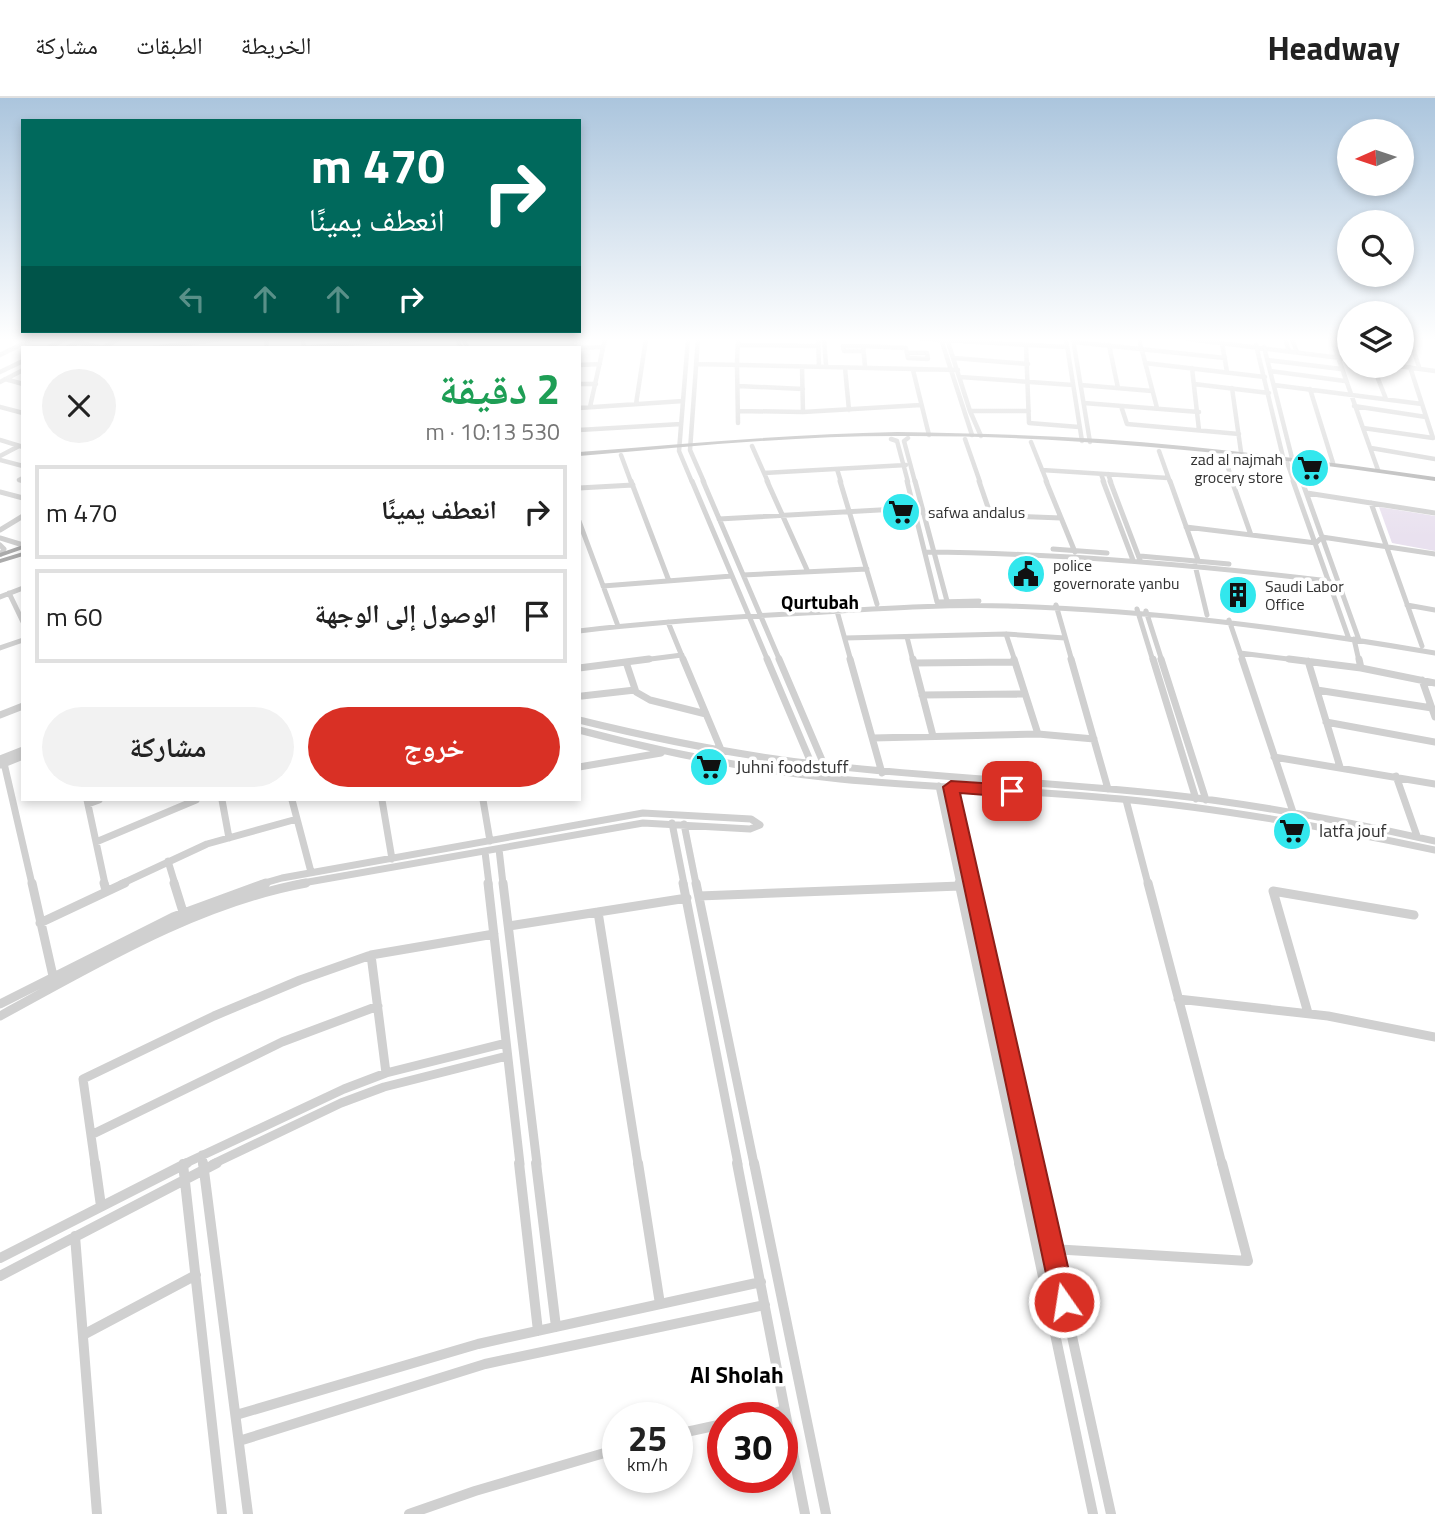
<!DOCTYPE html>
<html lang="ar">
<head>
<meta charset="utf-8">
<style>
  :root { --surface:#fff; --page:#f2f2f2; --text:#222; --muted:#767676; --line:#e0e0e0; --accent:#d93025 }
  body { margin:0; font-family:"Titillium Web","Noto Naskh Arabic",sans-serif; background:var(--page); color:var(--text); direction:rtl; height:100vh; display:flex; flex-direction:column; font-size:26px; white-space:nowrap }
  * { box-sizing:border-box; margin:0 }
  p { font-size:23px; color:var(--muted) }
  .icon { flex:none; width:38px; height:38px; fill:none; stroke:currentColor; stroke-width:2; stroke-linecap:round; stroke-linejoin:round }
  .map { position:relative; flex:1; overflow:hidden; direction:ltr }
  .sheet { position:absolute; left:21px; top:248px; width:560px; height:455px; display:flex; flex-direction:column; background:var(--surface); border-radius:0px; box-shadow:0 4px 10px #0003; direction:rtl }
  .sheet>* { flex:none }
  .hud { position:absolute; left:21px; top:21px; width:560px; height:214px; border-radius:0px; box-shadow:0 4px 10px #0003; direction:rtl; background:#00695c; color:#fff; overflow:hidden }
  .needle { width:46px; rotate:267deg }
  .buttons { position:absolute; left:1337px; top:21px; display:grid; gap:14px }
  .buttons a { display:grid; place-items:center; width:77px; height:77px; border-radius:50%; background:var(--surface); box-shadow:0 4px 10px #0003; font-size:35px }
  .speed { position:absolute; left:602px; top:1304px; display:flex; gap:14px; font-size:35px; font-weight:700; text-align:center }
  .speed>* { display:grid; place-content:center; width:91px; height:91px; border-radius:50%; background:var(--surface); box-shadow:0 4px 10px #0003; line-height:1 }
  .speed small { font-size:18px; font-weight:400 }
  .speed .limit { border:10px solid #d22; background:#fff; color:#111 }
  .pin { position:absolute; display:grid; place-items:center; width:60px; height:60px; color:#fff; margin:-30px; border-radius:14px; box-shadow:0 4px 10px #0006 }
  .me { position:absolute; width:77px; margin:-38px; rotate:347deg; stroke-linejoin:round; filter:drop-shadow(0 0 5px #0008) }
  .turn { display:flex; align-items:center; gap:24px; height:147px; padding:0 21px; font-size:32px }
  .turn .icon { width:91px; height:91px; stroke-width:2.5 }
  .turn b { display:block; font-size:49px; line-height:60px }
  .lanes { display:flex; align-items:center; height:66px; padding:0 21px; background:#0003; justify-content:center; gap:35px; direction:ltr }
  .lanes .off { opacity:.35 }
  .round { display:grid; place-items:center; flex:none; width:74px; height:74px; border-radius:37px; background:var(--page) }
  .head { display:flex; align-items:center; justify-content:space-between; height:119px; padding:0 21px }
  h1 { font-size:42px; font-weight:700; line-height:52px; color:#1e9e55 }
  .cta { display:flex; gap:14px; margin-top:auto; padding:14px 21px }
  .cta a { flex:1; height:80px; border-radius:42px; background:var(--accent); color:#fff; font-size:28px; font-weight:700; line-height:80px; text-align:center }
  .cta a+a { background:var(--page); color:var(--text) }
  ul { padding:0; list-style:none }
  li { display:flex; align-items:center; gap:21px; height:94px; margin:0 14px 10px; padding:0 7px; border:4px solid var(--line); border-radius:0px }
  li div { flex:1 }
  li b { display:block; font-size:26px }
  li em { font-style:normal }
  header { display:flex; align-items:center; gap:42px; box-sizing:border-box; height:98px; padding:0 35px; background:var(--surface); border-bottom:2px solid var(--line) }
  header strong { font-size:33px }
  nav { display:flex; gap:38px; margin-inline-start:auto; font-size:24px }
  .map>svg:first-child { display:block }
  .green { fill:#e9e1ef }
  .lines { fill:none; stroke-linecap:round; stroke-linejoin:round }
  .minor-far4 { stroke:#d0d0d0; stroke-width:4.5 }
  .minor-far3 { stroke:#d0d0d0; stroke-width:5 }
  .minor-far2 { stroke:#d0d0d0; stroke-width:7 }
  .minor-far1 { stroke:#d0d0d0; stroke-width:9 }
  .minor { stroke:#d0d0d0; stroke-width:10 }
  .major { fill:#ababab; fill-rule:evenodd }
  .route { fill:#d93025; stroke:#8d1f18; stroke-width:2 }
  .labels { text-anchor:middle; stroke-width:7; stroke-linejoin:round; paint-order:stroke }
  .far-poi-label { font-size:16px; fill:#333; stroke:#fff; text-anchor:start }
  .poi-label { font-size:18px; fill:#333; stroke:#fff; text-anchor:start }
  .neighbourhood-label { font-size:19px; font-weight:bold; fill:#000; stroke:#fff }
  .near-neighbourhood-label { font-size:23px; font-weight:bold; fill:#000; stroke:#fff }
</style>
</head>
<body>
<header>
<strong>Headway</strong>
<nav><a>الخريطة</a><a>الطبقات</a><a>مشاركة</a></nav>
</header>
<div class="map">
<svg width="1435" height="1416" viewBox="0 0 1435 1416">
  <rect width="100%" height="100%" fill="#fff"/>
  <path class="green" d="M1379 409 1435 418V453L1392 445Z"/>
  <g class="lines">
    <path class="minor-far4" d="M266 241 267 250
      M303 241 304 250 396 241
      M457 241 461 250
      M464 241 467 250
      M688 241 679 353 692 384
      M698 241 690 352 704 384
      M818 241 819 267
      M824 241 826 267
      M922 241 1067 249
      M941 241 972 337
      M947 241 970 313 981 338
      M1066 241 1082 343
      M1073 241 1090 344
      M1139 241 1157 310
      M1188 241 1349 261
      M1285 241 1289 253
      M1292 241 1297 254
      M1331 241 1349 244
      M1410 241 1419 269
      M1332 242 1363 330
      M77 244 103 250
      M391 244 425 241
      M1074 244 1225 260
      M1222 245 1227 274
      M738 247 818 248
      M1026 247 1029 325 1079 329
      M1109 247 1118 290
      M1256 247 1283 359
      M863 248H843L844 253H863
      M1264 249 1292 360
      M47 250 66 241
      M66 250 81 243
      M102 250 119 241
      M153 250 222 241
      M575 250 603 249
      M1402 252 1414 253
      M0 257 32 241
      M954 260 1028 266
      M1267 262 1341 271
      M737 265 738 241
      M1145 265 1265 279
      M696 266 958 272
      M579 267 600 266
      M737 267 738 325
      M865 268 863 248 906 250 908 260 928 261 927 255H907
      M1373 268 1386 301
      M1398 268 1435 273
      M802 269 803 314
      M845 270 849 312
      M1192 270 1199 332
      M913 272 929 337
      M1270 273 1345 283
      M0 274 23 263
      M960 279 1073 287
      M5 281 23 286
      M0 284 23 272
      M579 286H596
      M1194 286 1269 295
      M1081 287 1152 293
      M1274 287 1422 306
      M738 288 803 291
      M1232 290 1241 354
      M1310 291 1333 365
      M1084 305 1199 314
      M636 306 646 241
      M1121 308 1127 326 1239 336
      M1354 308 1426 319
      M0 309 23 315
      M590 309 605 241
      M579 310 683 303
      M738 313 803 314 921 307
      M970 313H1029
      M579 332 681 326
      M908 340 904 343 915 384
      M891 341 897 343 908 384
      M965 341 980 384
      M0 342 23 349
      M1031 344 1047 384
      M752 348 768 384
      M1371 350 1435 361
      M1159 353 1170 384
      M621 357 631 384
      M0 358 19 348
      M1224 358 1233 384
      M0 362 23 368
      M1287 364 1294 384
      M1296 365 1303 384
      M837 371 841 384
      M1042 372 1168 380
      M1378 372 1363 330 1433 340 1410 269
      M764 375 906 367
      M1101 376 1104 384
      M1108 376 1111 384
      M23 380 19 382 23 383"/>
    <path class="minor-far3" d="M631 383 669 483
      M692 383 768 563
      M703 383 780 563
      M767 383 808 474
      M840 383 877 506
      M907 383 937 504
      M915 383 947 503
      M979 383 991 418
      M1046 383 1075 454
      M1103 383 1133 462
      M1110 383 1140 462
      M1170 383 1198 462
      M1232 383 1251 437
      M1293 383 1349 541
      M1302 383 1359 542
      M579 390 633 387
      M0 394 23 400
      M1307 395 1435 415
      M1371 405 1422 548
      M719 421 915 410 923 415 1061 420
      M579 423 618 528
      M1186 429 1316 445 1322 439 1435 456
      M0 432 23 418
      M0 440 23 447
      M0 447 4 451 1 456
      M1053 451 1107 455
      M925 454C1061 455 1195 467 1329 483
      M1140 458 1229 466
      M1195 467 1207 517
      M743 477 867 471
      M603 488 732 478
      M9 495 23 524
      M0 499 23 490
      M938 504 979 503
      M1056 507 1072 563
      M1407 507 1435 512
      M1137 511 1153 563
      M837 513 851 563
      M1146 513 1162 563
      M1229 522 1243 563
      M668 524 684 563
      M579 533C655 524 730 519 806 515 874 511 941 506 1008 508 1152 512 1294 531 1435 555
      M1006 536 1015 563
      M907 539 913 563
      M845 540 1006 536 1065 540
      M1354 541 1359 563
      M0 550 23 542
      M1240 555 1304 563
      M635 563 682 557"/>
    <path class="minor-far2" d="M683 561 722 654
      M767 561 812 667
      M779 561 825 669
      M850 561 882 675
      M913 561 933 638
      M1014 561 1038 636
      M1071 561 1108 691
      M1153 561 1196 701
      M1161 561 1206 702
      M1242 561 1293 714
      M1289 561 1361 570 1435 585
      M1359 561 1361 570
      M1308 563 1340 669
      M626 564 636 594 650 602 706 616
      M914 565 1015 564
      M579 570 649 561
      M1422 582 1435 619
      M1317 592 1432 610
      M922 597 1025 596
      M582 598 635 592
      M0 617 23 608
      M579 622C660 642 741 658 824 667 937 680 1050 684 1163 696 1255 706 1345 723 1435 743
      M1326 624 1435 644
      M579 632C665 655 752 672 840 681 933 690 1027 692 1121 701 1226 711 1331 730 1435 752
      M873 640 1038 636 1094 641
      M1274 659 1435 686
      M0 661 23 652
      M4 665 32 786
      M1 667 23 658
      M579 669 661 655
      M1396 678 1417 738
      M939 688 960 786
      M951 689 972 786
      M87 702 105 786
      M222 702 229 740
      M292 702 311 774
      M382 702 392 761
      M483 702 490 743
      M1126 702 1148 786
      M88 706 99 702
      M672 725 684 786
      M684 726 696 786
      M96 744 196 702
      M499 751 503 786
      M485 754 489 786
      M168 763 175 786
      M121 786 207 746 297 721
      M261 786 282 780 643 715 751 721 760 727 750 731 643 725 297 786"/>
    <path class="minor-far1" d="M32 785 53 878
      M104 785 106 792
      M174 785 184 817
      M488 785 520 1066
      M503 785 537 1066
      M683 785 738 1066
      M696 785 754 1066
      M959 785 1019 1066
      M972 785 1034 1066
      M1148 785 1222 1066
      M699 798 960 788
      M598 814 638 1066
      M40 825 125 785
      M509 828 687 800
      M371 857 386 975
      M1178 901 1328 918 1435 939
      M0 906 173 819 266 785
      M1308 915 1273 793 1414 817
      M0 918C96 866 197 805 306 785
      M91 1037 282 944 378 908
      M202 1057 203 1066
      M95 1066 83 981 214 918 300 882 371 857 494 836
      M184 1066 344 991 386 975 506 945
      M213 1066 341 1005 384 989 507 958"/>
    <path class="minor" d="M95 1065 101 1108
      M203 1065 248 1416
      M519 1065 538 1233
      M536 1065 556 1229
      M638 1065 660 1206
      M737 1065 805 1416
      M754 1065 826 1416
      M1019 1065 1093 1416
      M1034 1065 1111 1416
      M183 1066 222 1416
      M75 1138 97 1416
      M1052 1151 1248 1163 1222 1065
      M0 1160 187 1065
      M0 1178 217 1065
      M83 1237 196 1177
      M236 1317 478 1246 761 1184
      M754 1320 785 1312
      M677 1336 723 1326
      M239 1343 485 1266 765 1207
      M409 1416 475 1393 618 1351"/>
    <path class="major" d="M897 334C965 335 1032 337 1100 341 1212 349 1324 363 1435 379V383C1257 357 1077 337 897 338 791 338 685 349 579 358V354C685 346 791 336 897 334Z
      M23 447V451L0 459V455Z
      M23 454V458L0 465V461Z"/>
  </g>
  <linearGradient id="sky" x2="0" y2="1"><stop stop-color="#abc5dd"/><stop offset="0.55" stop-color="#fff"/><stop offset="1" stop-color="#fff" stop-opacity="0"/></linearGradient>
  <rect width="1435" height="439" fill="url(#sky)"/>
  <path class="route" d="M951 683 1012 687 1020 693 1012 699 960 695 1076 1204 1072 1212 1064 1215 1055 1212 1052 1204 943 689Z"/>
  <defs>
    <symbol id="supermarket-disc" viewBox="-11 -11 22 22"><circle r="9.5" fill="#32e7ed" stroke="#fff"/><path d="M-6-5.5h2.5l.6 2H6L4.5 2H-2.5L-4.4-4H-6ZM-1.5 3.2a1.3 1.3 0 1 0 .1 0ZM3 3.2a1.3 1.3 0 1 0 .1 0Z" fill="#111"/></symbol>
    <symbol id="civic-disc" viewBox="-11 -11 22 22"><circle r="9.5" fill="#32e7ed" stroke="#fff"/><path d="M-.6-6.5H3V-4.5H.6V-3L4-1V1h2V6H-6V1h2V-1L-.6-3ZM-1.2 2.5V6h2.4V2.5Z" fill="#111"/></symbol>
    <symbol id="building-disc" viewBox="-11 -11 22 22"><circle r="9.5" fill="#32e7ed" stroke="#fff"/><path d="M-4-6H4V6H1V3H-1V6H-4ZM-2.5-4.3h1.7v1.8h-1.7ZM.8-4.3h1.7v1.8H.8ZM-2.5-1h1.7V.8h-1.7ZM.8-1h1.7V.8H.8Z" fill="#111"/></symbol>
  </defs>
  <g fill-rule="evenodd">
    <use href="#supermarket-disc" x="1288" y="348" width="44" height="44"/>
    <use href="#supermarket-disc" x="879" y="392" width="44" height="44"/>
    <use href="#civic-disc" x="1004" y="454" width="44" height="44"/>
    <use href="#building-disc" x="1216" y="475" width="44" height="44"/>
    <use href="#supermarket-disc" x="687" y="647" width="44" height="44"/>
    <use href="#supermarket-disc" x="1270" y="711" width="44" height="44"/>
  </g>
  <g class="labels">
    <g class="far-poi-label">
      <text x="1283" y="367" text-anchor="end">zad al najmah<tspan x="1283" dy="18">grocery store</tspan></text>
      <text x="928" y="420">safwa andalus</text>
      <text x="1053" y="473">police<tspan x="1053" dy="18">governorate yanbu</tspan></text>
      <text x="1265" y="494">Saudi Labor<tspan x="1265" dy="18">Office</tspan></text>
    </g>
    <g class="poi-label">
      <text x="736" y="675">Juhni foodstuff</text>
      <text x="1319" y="739">latfa jouf</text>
    </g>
    <g class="neighbourhood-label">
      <text x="820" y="511">Qurtubah</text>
    </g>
    <g class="near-neighbourhood-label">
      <text x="737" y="1285">Al Sholah</text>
    </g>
  </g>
</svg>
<div class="buttons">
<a><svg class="needle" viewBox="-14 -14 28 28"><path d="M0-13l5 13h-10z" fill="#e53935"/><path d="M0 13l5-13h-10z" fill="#767676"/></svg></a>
<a><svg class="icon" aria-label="search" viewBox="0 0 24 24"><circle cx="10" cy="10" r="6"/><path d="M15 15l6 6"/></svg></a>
<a><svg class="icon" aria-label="layers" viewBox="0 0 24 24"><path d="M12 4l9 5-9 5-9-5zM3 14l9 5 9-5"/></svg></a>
</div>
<div class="speed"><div>25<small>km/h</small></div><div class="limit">30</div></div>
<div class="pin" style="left:1012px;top:693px;background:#d93025"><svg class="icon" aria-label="arrive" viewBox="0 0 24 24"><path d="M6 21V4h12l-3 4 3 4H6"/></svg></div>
<svg class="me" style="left:1064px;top:1204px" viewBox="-20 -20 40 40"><circle r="17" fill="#d93025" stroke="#fff" stroke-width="3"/><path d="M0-11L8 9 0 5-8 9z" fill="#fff"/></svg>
<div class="hud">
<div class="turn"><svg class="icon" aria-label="right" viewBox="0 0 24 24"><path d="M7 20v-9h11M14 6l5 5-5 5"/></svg><div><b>470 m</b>انعطف يمينًا</div></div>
<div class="lanes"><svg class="icon off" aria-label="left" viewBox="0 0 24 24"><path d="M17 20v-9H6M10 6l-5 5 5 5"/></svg><svg class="icon off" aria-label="ahead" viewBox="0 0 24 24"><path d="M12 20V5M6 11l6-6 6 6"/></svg><svg class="icon off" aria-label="ahead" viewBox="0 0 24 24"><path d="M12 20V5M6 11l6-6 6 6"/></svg><svg class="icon" aria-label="right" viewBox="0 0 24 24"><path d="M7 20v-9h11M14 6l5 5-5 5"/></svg></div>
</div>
<section class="sheet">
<div class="head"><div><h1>2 دقيقة</h1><p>530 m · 10:13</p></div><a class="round"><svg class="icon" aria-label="close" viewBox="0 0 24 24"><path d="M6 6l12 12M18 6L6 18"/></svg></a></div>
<ul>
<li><svg class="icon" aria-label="right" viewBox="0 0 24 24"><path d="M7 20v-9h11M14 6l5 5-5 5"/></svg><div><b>انعطف يمينًا</b></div><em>470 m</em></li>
<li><svg class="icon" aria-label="arrive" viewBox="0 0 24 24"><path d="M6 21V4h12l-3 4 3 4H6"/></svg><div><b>الوصول إلى الوجهة</b></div><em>60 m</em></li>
</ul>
<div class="cta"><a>خروج</a><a>مشاركة</a></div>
</section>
</div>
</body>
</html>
